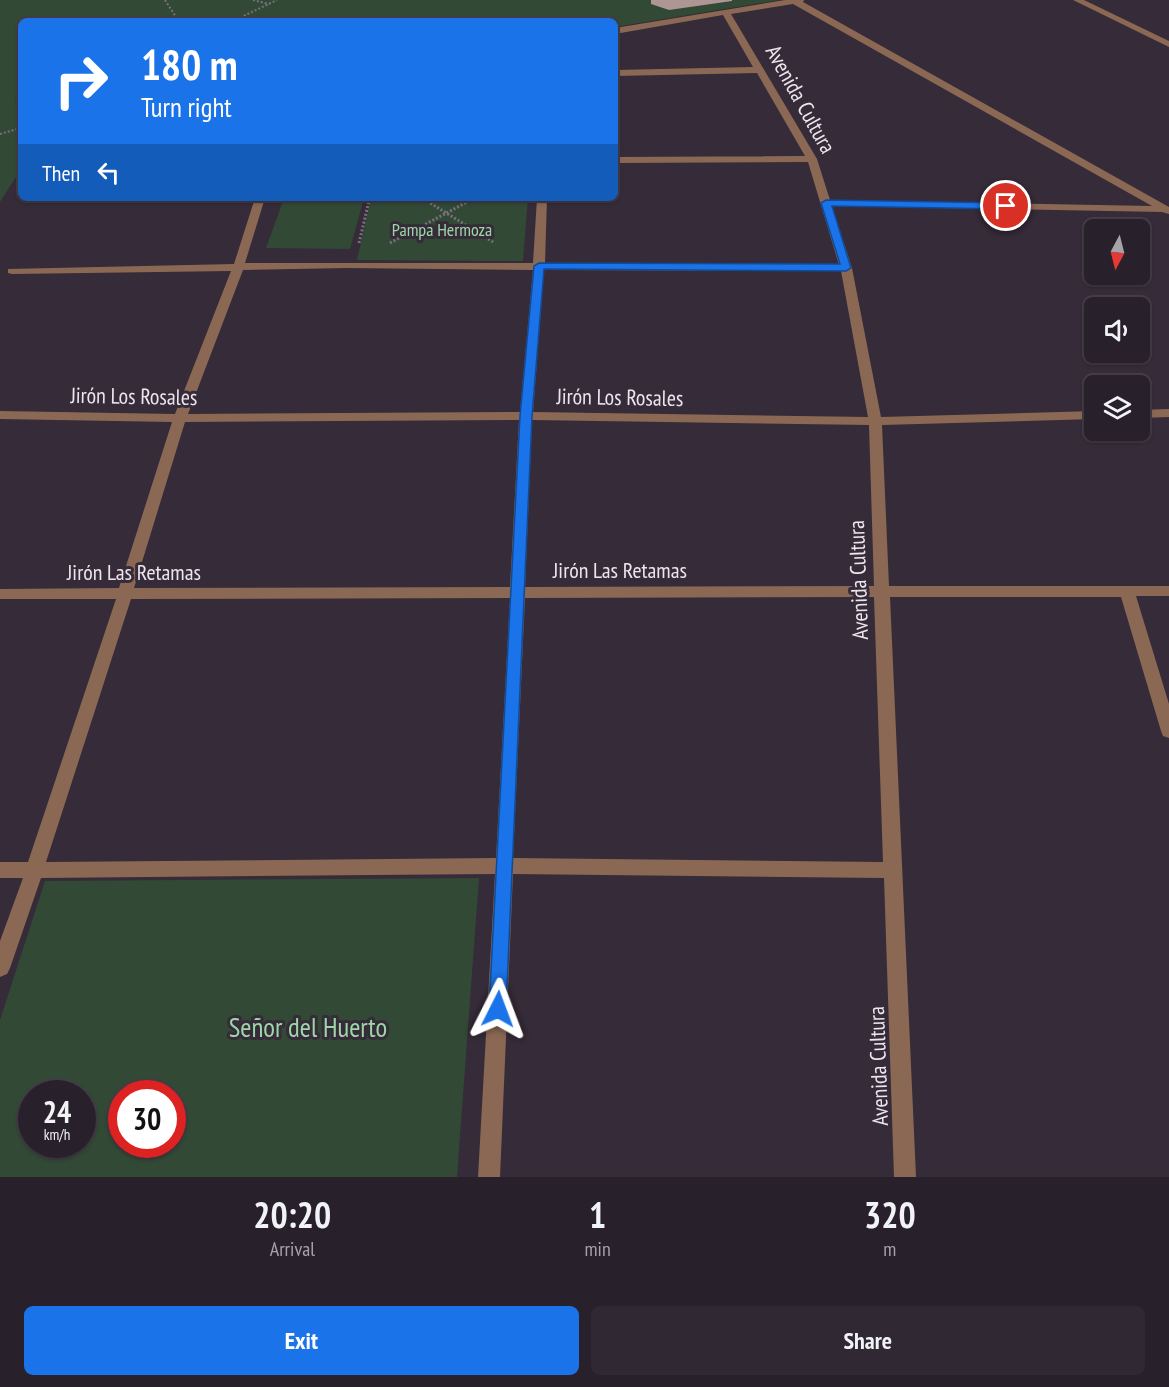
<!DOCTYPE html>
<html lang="en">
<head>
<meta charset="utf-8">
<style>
  :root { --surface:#28202a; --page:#302832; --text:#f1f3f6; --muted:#a5a3a8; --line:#443e47; --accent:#1a73e8 }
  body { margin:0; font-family:"PT Sans Narrow",sans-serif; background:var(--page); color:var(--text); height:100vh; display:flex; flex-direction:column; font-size:22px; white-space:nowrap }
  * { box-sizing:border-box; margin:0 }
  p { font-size:20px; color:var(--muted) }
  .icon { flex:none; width:33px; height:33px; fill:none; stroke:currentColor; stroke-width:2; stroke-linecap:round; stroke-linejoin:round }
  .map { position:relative; height:1177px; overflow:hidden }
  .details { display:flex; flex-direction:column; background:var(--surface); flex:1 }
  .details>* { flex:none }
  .hud { position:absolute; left:18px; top:18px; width:600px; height:183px; border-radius:9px; box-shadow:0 2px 4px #0004,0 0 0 2px var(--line); background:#1a73e8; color:#fff; overflow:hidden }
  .needle { width:39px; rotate:187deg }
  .controls { position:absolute; left:1084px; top:219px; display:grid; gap:12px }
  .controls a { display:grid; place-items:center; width:66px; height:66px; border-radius:9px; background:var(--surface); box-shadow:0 2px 4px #0004,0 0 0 2px var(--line); font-size:30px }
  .speed { position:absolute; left:18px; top:1080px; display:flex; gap:12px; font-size:30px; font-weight:700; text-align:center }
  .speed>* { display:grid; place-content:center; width:78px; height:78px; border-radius:50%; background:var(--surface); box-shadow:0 2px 4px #0004,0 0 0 2px var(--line); line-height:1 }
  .speed small { font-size:15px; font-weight:400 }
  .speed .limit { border:9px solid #d22; background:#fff; color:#111 }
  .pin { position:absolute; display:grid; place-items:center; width:51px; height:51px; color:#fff; margin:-26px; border:3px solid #fff; border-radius:50%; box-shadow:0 2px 6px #0007 }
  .me { position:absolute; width:66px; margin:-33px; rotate:3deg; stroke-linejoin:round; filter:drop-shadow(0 0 4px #0008) }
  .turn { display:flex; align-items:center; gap:21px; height:126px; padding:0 24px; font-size:27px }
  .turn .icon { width:78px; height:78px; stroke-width:2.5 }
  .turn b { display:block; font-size:42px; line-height:51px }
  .then { display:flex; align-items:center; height:57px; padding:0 24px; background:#0003; gap:12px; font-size:22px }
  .eta { display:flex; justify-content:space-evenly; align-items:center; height:102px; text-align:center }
  .eta b { font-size:36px; font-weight:600; line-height:42px }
  .button { display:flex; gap:12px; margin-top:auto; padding:12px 24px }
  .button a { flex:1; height:69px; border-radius:9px; background:var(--accent); color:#fff; font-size:24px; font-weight:600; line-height:69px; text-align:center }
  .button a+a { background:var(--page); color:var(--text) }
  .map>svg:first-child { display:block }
  .green { fill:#324936; fill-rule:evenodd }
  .building { fill:#ad9693 }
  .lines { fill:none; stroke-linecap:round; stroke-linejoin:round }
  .path-far1 { stroke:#7a717c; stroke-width:2; stroke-dasharray:2 2; stroke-linecap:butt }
  .path { stroke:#7a717c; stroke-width:3; stroke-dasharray:2 2; stroke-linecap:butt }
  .street { fill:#8b6854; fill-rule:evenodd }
  .route { fill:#1a73e8; stroke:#114b97; stroke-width:1.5 }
  .labels { text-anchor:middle; stroke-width:6; stroke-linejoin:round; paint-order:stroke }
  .far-park-label { font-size:18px; fill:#9cd8a7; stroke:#362b38 }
  .street-label { font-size:22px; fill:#ece5ee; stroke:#362b38 }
  .near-park-label { font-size:27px; fill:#9cd8a7; stroke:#362b38 }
</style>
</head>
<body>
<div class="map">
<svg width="1169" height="1177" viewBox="0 0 1169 1177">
  <rect width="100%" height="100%" fill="#362b38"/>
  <path class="green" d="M0 0H780L615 27V21H21V103L15 100 21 115V169L0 202Z
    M284 198H364L350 249 266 248Z
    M371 198H528L523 261 357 260Z
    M479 878 457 1177H0V1020L45 881ZM32 1094H82V1144H32ZM122 1094H172V1144H122Z"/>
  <path class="building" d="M651 0H732V1L669 10 651 4Z"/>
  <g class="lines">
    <path class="path-far1" d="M165 0 176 17 175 21
      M253 0 269 4
      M233 21 277 0
      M0 134 21 128
      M423 198 430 202
      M369 202 370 198
      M466 202 474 198"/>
    <path class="path" d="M427 201 493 242
      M359 243 369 201
      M390 243 469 201"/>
    <path class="street" d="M785 0H804L803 2 1169 207V214L1162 212 832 206 852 268 881 417 1095 411V419L882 425 889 586H1169V596H1136L1169 704V738L1163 736 1161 731 1121 597H890L916 1177H894L884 878 513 874 500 1177H478L495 874 41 878 10 968 7 974 0 977V941L23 878H0V862H28L116 599H0V589L119 588 172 422 0 419V411L175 414 231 271 12 274 8 273V269L234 264 255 198H265L245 263H533L537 198H547L545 263 839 265 808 162 615 163V157L805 156 757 73 615 76V70L753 67 723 15 615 34V28ZM793 4 1152 206 830 200 817 159 731 14ZM347 268 533 270 520 412 188 414 243 270ZM544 270 841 271 868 417 533 412ZM519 420 510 587 134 588 185 422ZM532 420 869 425 874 586 525 587ZM874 597 883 862 513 858 525 598ZM510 598 496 858 46 862 131 599Z
      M1073 0H1084L1169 41V47Z
      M1169 409V417L1140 418V410Z"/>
  </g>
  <path class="route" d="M826 200 1006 203 1011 206 1006 209 832 206 851 268 846 271 544 269 532 416 506 1009 504 1015 498 1018 491 1015 489 1009 520 416 534 266 539 263 840 264 821 203Z"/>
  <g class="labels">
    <g class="far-park-label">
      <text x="442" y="236">Pampa Hermoza</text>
    </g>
    <g class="street-label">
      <text transform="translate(801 99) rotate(61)" y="8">Avenida Cultura</text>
      <text transform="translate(134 396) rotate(1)" y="8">Jirón Los Rosales</text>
      <text transform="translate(620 397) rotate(1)" y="8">Jirón Los Rosales</text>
      <text x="620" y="578">Jirón Las Retamas</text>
      <text x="134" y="580">Jirón Las Retamas</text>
      <text transform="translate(858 580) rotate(-92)" y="8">Avenida Cultura</text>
      <text transform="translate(878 1066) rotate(-92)" y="8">Avenida Cultura</text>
    </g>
    <g class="near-park-label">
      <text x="308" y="1037">Señor del Huerto</text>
    </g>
  </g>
</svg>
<div class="controls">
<a><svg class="needle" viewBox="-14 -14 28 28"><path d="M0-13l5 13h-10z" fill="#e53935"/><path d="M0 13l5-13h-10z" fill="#a5a3a8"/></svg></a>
<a><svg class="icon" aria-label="sound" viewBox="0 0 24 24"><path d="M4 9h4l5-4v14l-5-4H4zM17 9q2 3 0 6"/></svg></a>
<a><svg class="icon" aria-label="layers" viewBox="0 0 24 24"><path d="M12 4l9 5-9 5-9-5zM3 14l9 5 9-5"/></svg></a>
</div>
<div class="speed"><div>24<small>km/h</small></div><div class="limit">30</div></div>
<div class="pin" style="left:1006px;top:206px;background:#d93025"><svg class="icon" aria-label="arrive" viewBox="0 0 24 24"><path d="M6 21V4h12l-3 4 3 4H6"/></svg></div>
<svg class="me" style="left:498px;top:1009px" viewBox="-20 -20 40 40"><path d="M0-17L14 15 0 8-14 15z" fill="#1a73e8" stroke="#fff" stroke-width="4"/></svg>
<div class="hud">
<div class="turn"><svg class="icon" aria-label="right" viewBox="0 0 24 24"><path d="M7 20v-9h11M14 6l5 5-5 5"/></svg><div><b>180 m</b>Turn right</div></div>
<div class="then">Then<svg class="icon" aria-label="left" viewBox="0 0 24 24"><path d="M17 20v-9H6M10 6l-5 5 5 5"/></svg></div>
</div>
</div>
<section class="details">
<div class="eta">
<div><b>20:20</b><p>Arrival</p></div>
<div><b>1</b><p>min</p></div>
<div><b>320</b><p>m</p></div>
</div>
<div class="button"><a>Exit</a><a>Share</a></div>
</section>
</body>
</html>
